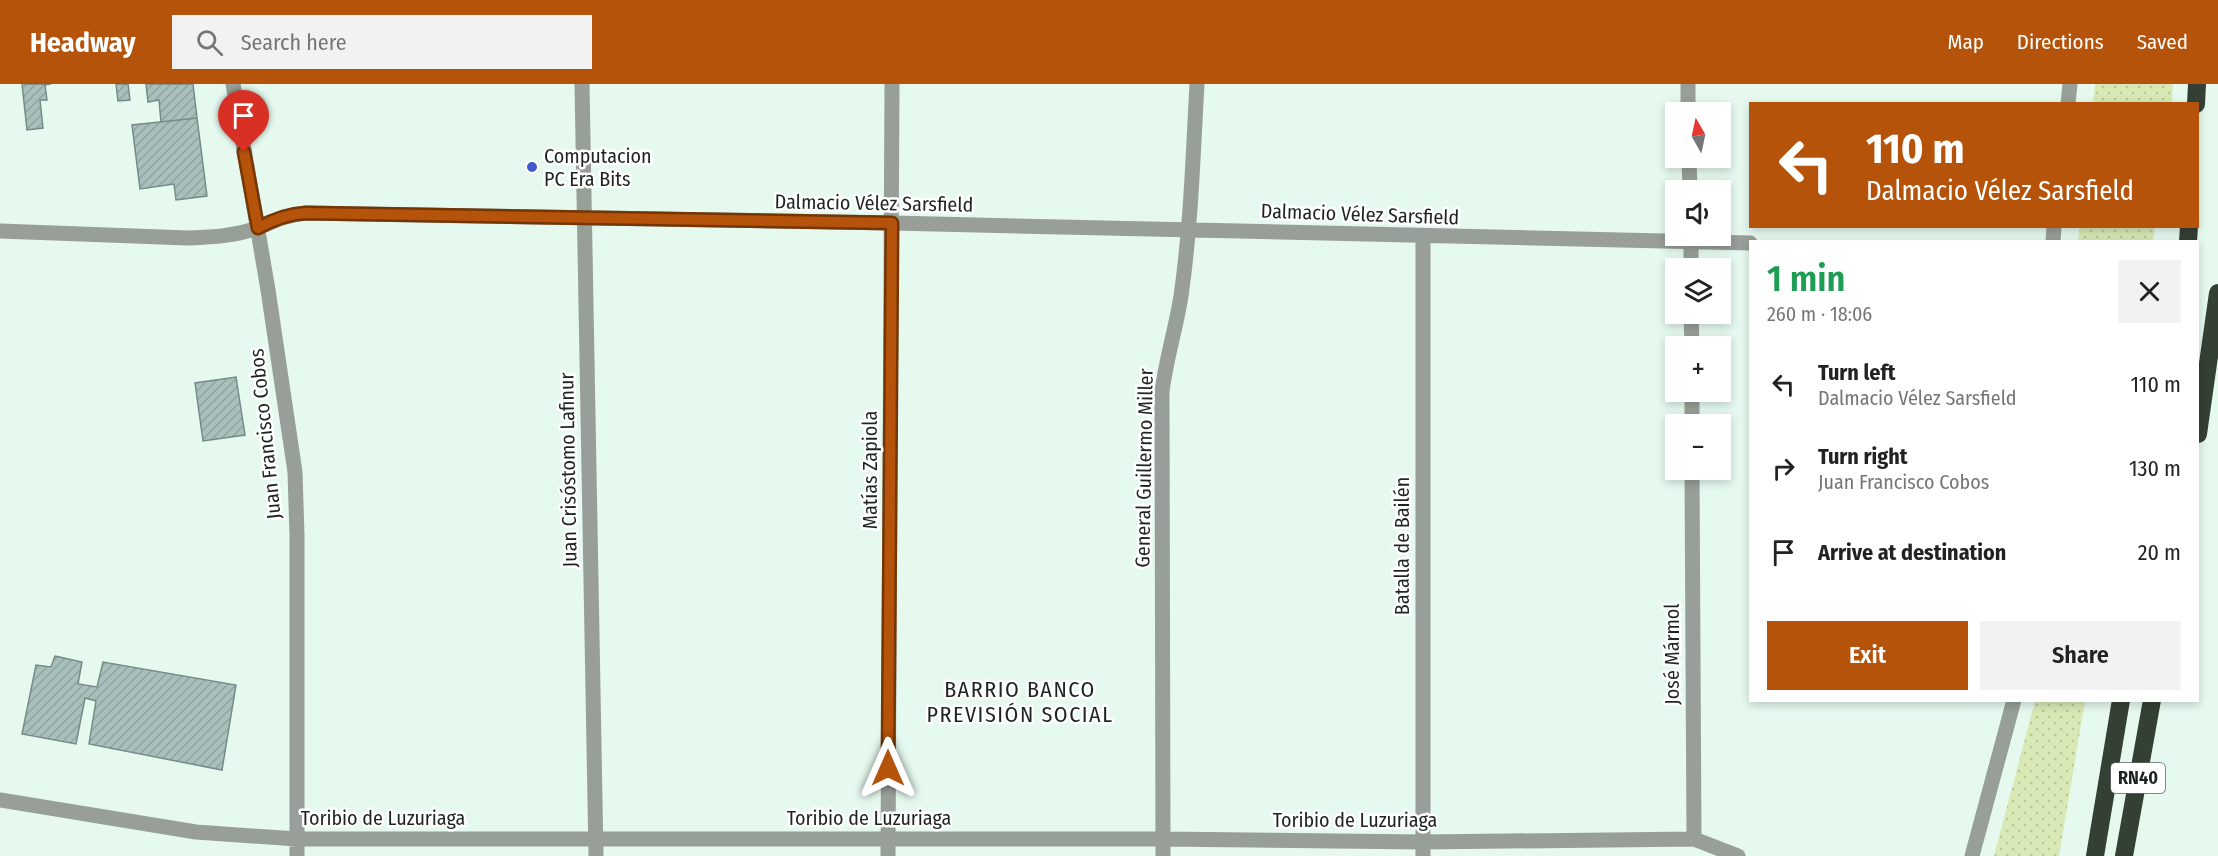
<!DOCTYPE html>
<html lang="en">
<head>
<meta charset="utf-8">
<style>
  :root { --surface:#fff; --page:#f2f2f2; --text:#222; --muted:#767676; --accent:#b45309 }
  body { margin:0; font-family:"Fira Sans Condensed",sans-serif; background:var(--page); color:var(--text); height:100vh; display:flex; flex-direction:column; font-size:22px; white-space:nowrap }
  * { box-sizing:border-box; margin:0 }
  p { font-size:20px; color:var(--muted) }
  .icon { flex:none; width:33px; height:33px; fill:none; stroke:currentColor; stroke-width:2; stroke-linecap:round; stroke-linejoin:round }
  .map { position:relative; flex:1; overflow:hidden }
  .sheet { position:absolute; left:1749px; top:156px; width:450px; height:462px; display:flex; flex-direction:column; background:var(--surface); border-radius:0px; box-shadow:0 3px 9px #0003 }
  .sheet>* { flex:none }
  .banner { position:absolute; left:1749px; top:18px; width:450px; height:126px; border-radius:0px; box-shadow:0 3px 9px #0003; background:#b45309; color:#fff; overflow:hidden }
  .needle { width:39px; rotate:351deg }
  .buttons { position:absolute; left:1665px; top:18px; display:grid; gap:12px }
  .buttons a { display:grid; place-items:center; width:66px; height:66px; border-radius:0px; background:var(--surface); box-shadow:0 3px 9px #0003; font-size:30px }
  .pin { position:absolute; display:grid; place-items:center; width:51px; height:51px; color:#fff; margin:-62px -26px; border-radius:50% 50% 50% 0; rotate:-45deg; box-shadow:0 0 6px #0007 }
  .pin .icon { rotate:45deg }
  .me { position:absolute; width:66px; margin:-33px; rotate:0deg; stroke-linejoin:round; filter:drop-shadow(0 0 4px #0008) }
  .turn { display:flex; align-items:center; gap:21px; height:126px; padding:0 18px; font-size:27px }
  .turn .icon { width:78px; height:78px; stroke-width:2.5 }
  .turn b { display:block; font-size:42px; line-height:51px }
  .round { display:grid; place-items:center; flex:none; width:63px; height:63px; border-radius:0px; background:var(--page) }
  .head { display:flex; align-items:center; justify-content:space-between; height:102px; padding:0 18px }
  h1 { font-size:36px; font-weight:600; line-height:45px; color:#1e9e55 }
  .button { display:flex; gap:12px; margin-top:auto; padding:12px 18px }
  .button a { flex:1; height:69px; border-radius:0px; background:var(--accent); color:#fff; font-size:24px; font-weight:600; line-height:69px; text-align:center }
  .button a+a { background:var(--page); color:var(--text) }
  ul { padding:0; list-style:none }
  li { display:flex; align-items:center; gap:18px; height:84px; padding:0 18px }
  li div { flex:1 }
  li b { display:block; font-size:22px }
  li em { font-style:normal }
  header { display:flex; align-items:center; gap:36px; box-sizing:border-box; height:84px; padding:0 30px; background:var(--accent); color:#fff }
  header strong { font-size:28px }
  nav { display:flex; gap:33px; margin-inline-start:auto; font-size:21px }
  .search { width:420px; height:54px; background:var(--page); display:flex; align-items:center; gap:15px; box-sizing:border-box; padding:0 21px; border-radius:0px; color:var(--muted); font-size:22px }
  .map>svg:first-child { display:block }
  .green { fill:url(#green-dots) }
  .building { fill:url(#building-hatch); stroke:#768b88; stroke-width:1.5 }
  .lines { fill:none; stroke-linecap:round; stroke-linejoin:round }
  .minor { stroke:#989e98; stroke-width:15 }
  .highway { stroke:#354035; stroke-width:18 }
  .route-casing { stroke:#753606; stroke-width:15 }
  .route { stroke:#b45309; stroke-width:10 }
  .poi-dot { fill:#425acd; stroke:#fff; stroke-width:2 }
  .labels { text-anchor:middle; stroke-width:5; stroke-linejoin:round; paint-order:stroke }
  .shield { fill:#fff; stroke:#626664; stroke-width:1.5 }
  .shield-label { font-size:18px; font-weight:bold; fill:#1e2521 }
  .poi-label { font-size:20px; fill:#1e2521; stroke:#fff; text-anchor:start }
  .street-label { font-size:20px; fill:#1e2521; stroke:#fff }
  .quarter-label { font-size:22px; letter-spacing:1.5px; fill:#1e2521; stroke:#fff }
</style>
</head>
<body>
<header>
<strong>Headway</strong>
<div class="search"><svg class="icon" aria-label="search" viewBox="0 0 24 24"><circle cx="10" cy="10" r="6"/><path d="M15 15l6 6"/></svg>Search here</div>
<nav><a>Map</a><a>Directions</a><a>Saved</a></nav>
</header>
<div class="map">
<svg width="2218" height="772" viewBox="0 0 2218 772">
  <defs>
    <pattern id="green-dots" width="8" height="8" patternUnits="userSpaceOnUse" patternTransform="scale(1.5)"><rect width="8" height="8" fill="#d8e9b5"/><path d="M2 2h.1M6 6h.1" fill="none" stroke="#b9c89b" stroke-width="1.8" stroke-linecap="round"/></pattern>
    <pattern id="building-hatch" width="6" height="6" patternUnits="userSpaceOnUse" patternTransform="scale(1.5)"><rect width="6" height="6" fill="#a8bfbb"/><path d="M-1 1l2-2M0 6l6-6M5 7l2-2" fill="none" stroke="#90a4a0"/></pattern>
  </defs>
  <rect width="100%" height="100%" fill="#e5f9ef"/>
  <path class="green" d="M2095 0H2173L2172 19H2093Z
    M2080 143V142L2155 143 2153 157H2078Z
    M2035 617H2085L2059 772H1994Z"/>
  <path class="building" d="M22 0H51L45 1 47 16H40L43 44 27 46Z
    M116 0H128L130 16 118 17Z
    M146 0H193L197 34 161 38 159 16 148 18Z
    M197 34 207 112 176 116 174 100 140 105 132 41Z
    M236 293 245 351 203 357 195 299Z
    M55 572 82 578 78 600 97 603 103 578 236 601 222 686 89 660 96 617 85 614 76 660 22 650 36 581 51 583Z"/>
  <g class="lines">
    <path class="minor" d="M233 0 268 206 295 388 297 451V772
      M582 0 596 772
      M1688 0V28
      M2068 20 2070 0
      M1689 74 1690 106
      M0 147 188 154C211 153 236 152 257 144 275 137 286 131 306 129L892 139 1750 159
      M1691 152V184
      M1423 153V772
      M2053 158 2054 142
      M1691 230 1692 262
      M1692 308V340
      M1692 386 1694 755
      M0 716 196 748 297 755H1163L1423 758 1694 755 1738 772
      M888 772 892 0
      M1163 772 1162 308C1166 275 1176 244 1181 212 1191 142 1193 71 1197 0
      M1972 772 2014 616"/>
    <path class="highway" d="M2196 20 2197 0
      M2188 158 2189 142
      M2198 350 2218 209
      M2095 772 2121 616
      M2124 772 2152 616"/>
  </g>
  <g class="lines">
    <defs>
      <path id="route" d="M244 68 258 144C274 135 288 130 306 129L892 139 888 684"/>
    </defs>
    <use href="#route" class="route-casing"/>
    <use href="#route" class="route"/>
  </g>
  <circle class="poi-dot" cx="532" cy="83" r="6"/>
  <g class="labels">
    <rect class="shield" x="2111" y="679" width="54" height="30" rx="4.5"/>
    <g class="shield-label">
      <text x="2138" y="700">RN40</text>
    </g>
    <g class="poi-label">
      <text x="544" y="79">Computacion<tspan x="544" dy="23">PC Era Bits</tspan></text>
    </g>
    <g class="street-label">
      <text transform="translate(874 119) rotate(1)" y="7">Dalmacio Vélez Sarsfield</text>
      <text transform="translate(1360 130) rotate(2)" y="7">Dalmacio Vélez Sarsfield</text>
      <text transform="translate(265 350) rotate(-96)" y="7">Juan Francisco Cobos</text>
      <text transform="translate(1144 384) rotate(-89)" y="7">General Guillermo Miller</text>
      <text transform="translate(568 386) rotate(-91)" y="7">Juan Crisóstomo Lafinur</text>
      <text transform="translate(870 386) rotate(-90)" y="7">Matías Zapiola</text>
      <text transform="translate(1402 462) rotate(-90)" y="7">Batalla de Bailén</text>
      <text transform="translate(1672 570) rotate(-90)" y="7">José Mármol</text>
      <text x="383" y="741">Toribio de Luzuriaga</text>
      <text x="869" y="741">Toribio de Luzuriaga</text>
      <text x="1355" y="743">Toribio de Luzuriaga</text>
    </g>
    <g class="quarter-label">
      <text x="1020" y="613">BARRIO BANCO<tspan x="1020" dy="25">PREVISIÓN SOCIAL</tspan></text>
    </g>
  </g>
</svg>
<div class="buttons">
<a><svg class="needle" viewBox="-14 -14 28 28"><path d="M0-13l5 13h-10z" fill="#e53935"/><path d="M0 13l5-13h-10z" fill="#767676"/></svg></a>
<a><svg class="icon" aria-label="sound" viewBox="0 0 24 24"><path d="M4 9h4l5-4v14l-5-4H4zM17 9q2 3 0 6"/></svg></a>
<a><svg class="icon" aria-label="layers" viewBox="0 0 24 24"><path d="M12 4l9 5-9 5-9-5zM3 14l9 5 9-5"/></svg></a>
<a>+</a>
<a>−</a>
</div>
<div class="pin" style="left:244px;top:68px;background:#d93025"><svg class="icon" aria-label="arrive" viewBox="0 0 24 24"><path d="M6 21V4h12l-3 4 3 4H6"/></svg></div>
<svg class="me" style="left:888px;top:684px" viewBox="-20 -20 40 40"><path d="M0-17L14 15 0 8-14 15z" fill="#b45309" stroke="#fff" stroke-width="4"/></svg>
<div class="banner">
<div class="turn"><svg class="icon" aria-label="left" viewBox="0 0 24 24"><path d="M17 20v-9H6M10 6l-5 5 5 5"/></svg><div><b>110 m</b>Dalmacio Vélez Sarsfield</div></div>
</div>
<section class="sheet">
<div class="head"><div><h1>1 min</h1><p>260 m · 18:06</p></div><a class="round"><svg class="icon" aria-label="close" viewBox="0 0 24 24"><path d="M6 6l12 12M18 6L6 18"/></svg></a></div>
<ul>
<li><svg class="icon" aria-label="left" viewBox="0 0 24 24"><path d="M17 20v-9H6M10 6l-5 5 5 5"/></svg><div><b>Turn left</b><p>Dalmacio Vélez Sarsfield</p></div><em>110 m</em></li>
<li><svg class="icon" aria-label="right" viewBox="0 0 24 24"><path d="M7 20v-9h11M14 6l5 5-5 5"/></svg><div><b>Turn right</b><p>Juan Francisco Cobos</p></div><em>130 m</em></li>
<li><svg class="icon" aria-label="arrive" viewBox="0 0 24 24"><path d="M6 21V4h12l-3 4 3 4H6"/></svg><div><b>Arrive at destination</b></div><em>20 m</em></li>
</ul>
<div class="button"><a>Exit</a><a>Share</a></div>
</section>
</div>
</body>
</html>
